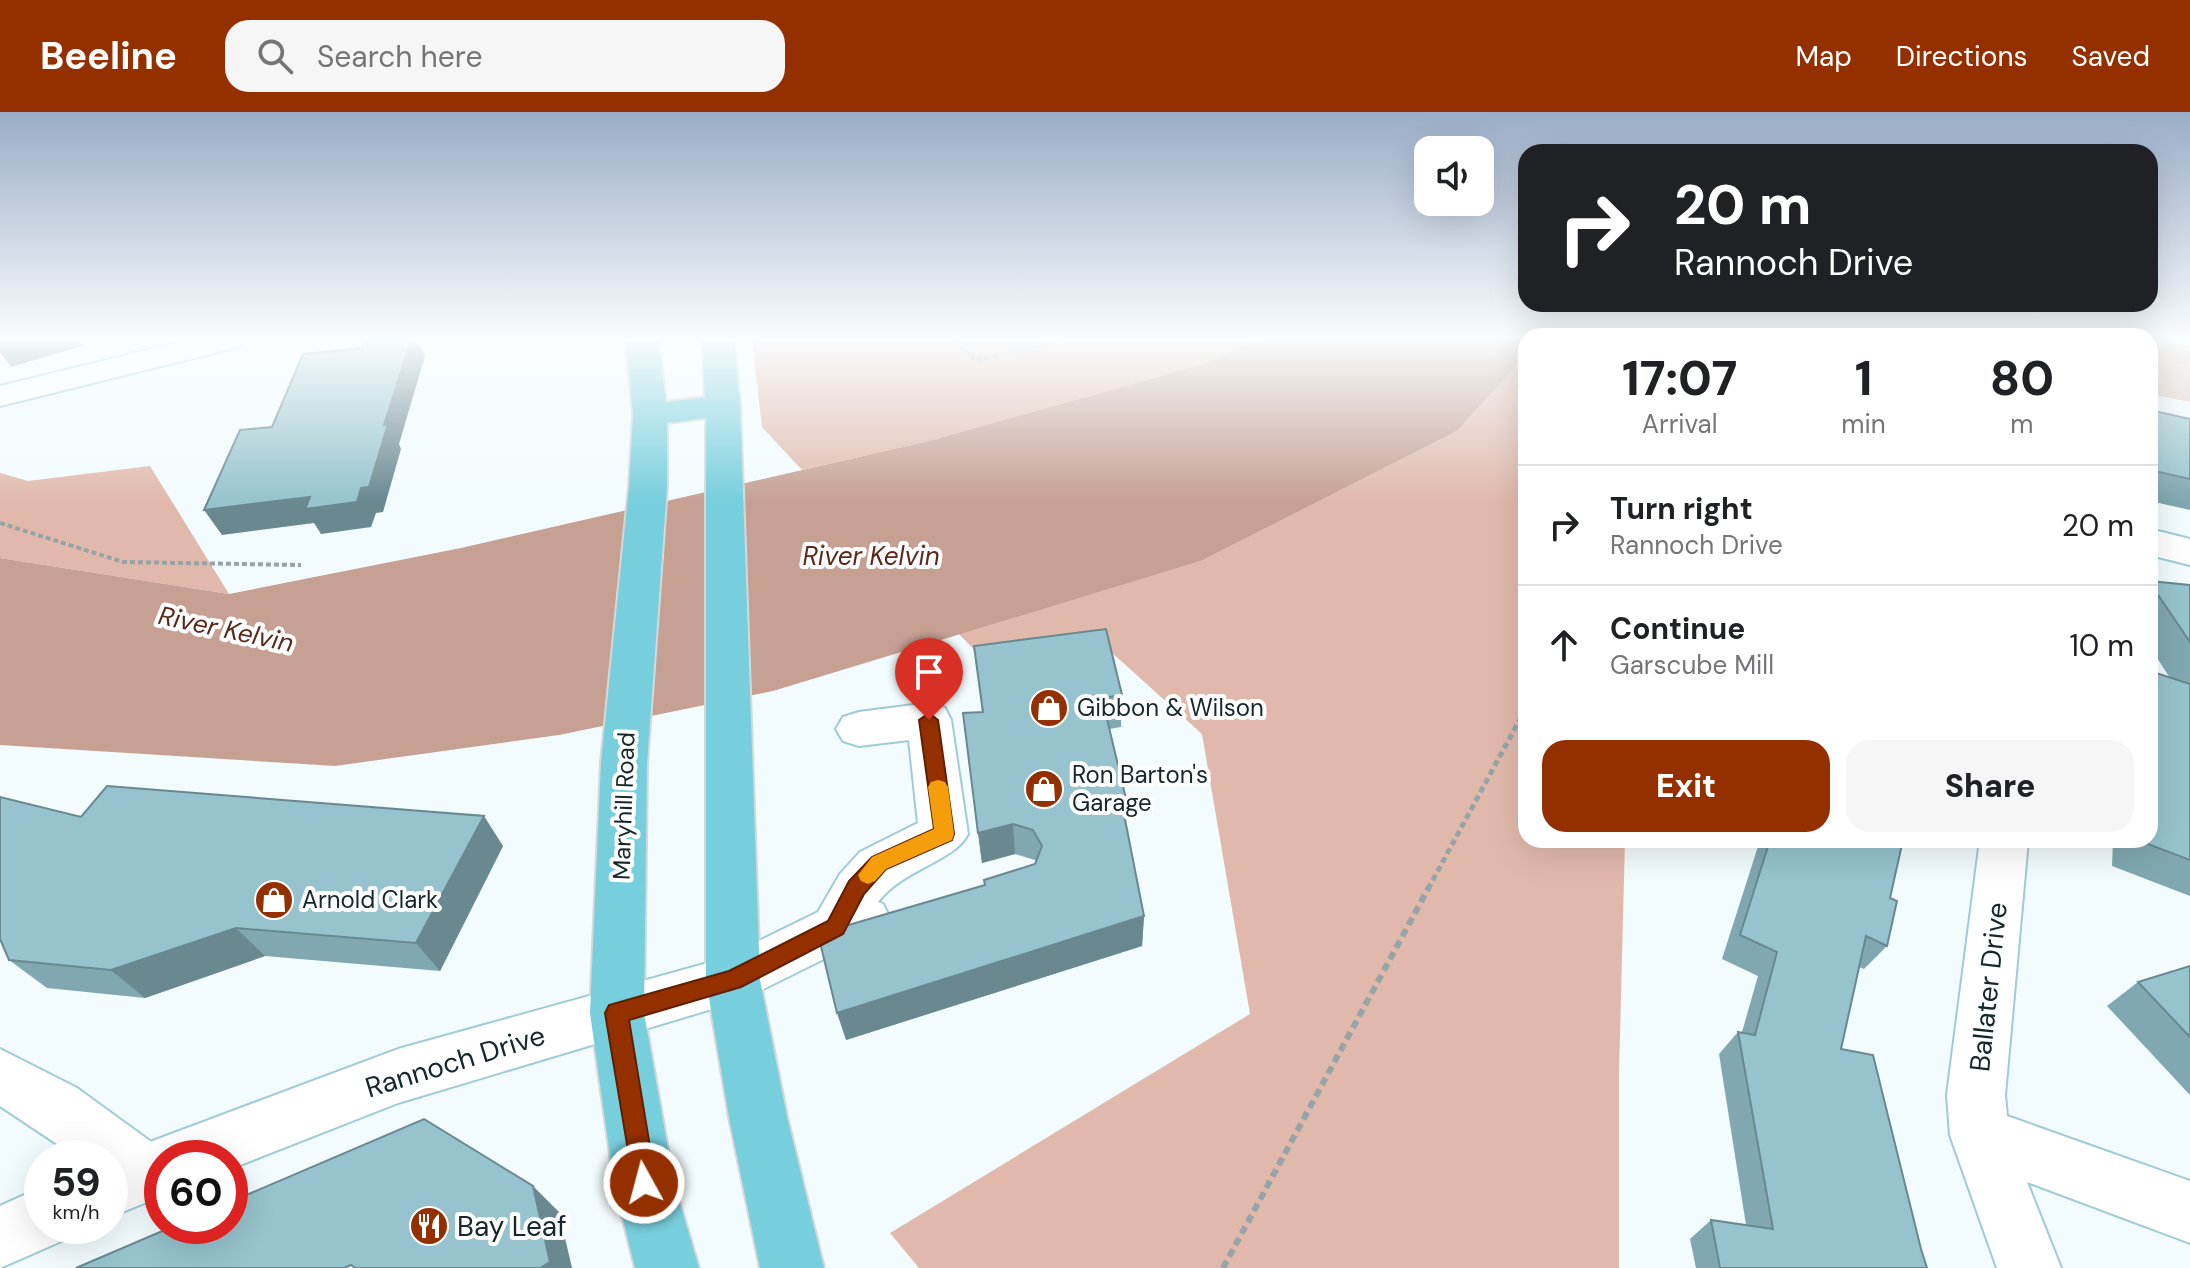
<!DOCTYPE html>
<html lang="en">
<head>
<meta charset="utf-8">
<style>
  :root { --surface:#fff; --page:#f6f6f6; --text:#202124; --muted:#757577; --line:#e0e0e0; --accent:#942f00 }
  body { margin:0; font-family:"DM Sans",sans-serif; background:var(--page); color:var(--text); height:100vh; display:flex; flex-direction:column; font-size:30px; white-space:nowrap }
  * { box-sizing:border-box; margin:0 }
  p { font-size:26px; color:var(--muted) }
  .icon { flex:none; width:44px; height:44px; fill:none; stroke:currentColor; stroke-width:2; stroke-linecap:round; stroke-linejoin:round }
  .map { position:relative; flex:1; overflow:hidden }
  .details { position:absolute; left:1518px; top:216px; width:640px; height:520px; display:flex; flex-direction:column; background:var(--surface); border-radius:24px; box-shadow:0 8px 32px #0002 }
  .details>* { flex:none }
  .banner { position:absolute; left:1518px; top:32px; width:640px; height:168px; border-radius:24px; box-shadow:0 8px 32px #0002; background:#202124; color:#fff; overflow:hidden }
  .buttons { position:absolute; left:1414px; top:24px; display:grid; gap:16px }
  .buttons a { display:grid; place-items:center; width:80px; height:80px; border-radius:16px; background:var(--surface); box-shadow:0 8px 32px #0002; font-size:40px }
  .speed { position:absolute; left:24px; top:1028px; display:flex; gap:16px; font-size:40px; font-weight:700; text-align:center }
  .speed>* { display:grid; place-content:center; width:104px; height:104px; border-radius:50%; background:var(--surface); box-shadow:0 8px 32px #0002; line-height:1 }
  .speed small { font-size:20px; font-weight:400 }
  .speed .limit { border:12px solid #d22; background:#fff; color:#111 }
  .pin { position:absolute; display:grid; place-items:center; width:68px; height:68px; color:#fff; margin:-82px -34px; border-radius:50% 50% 50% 0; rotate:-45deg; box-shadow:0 0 8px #0007 }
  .pin .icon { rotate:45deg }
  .me { position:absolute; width:88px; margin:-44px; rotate:353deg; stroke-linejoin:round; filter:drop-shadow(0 0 6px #0008) }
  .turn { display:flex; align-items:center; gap:28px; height:168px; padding:0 24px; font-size:36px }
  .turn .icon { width:104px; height:104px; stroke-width:2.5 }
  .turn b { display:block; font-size:56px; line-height:68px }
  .eta { display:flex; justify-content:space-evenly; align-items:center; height:136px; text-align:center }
  .eta b { font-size:48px; font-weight:800; line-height:56px }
  .cta { display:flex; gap:16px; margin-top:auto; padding:16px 24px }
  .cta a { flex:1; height:92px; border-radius:24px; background:var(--accent); color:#fff; font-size:32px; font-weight:800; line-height:92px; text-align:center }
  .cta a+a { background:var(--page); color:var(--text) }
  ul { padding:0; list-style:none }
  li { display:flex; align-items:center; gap:24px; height:120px; padding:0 24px; border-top:2px solid var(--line) }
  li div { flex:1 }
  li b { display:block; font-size:30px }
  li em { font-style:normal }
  header { display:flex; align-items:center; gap:48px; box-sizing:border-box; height:112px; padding:0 40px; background:var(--accent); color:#fff }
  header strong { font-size:38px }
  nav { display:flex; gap:44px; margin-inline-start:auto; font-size:28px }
  .search { width:560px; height:72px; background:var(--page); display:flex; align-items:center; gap:20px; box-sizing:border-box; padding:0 28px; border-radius:24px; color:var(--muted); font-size:30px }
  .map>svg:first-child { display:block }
  .green { fill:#ddc5bc }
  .forest { fill:#e1b9ac }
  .water { fill:#c6a093 }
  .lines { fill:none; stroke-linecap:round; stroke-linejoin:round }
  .street-casing { stroke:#9fccd6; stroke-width:4 }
  .secondary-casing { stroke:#9fccd6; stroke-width:4 }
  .primary-casing { stroke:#d5d8d9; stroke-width:4 }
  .path-far2 { stroke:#97a4a7; stroke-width:4; stroke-dasharray:5 3; stroke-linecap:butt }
  .path-far1 { stroke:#97a4a7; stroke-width:5; stroke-dasharray:6 4; stroke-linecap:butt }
  .path { stroke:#97a4a7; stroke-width:6; stroke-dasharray:8 5; stroke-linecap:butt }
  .street { fill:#fff; fill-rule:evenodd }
  .secondary { fill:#fff; fill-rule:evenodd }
  .primary { fill:#77cedc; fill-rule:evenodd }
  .wall { fill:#81a8b0 }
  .shaded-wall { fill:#698890 }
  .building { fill:#96c3cd; stroke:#698890; stroke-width:2 }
  .route { fill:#942f00; stroke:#601f00; stroke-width:2 }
  .slow { fill:#f59e0b }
  .labels { text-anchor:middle; stroke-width:8; stroke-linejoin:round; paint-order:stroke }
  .poi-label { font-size:24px; fill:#15272b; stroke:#fff; text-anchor:start }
  .street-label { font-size:24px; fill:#15272b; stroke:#fff }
  .water-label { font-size:26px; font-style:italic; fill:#5b2917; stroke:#fff }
  .near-street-label { font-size:28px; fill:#15272b; stroke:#fff }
  .near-poi-label { font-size:28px; fill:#15272b; stroke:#fff; text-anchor:start }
</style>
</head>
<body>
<header>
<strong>Beeline</strong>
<div class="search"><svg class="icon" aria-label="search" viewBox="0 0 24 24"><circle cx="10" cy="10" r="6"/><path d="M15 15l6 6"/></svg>Search here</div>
<nav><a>Map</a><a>Directions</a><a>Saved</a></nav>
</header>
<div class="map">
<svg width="2190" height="1156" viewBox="0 0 2190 1156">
  <rect width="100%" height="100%" fill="#f2fbfd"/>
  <path class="green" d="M2150 241 2190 256V290L2150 282Z"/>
  <path class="forest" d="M752 228H1257L1207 251 929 329 802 358 762 315Z
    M2150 232 2190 233V256L2150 241Z
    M1526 243V728H1625L1619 961V1156H919L890 1121 1250 902 1202 622 1090 521 982 546 959 522 1201 449 1457 319Z
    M150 354 229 482 0 446V361L28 369Z"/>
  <path class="water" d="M1257 228H1526V243L1457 319 1201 449 773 579 559 623 335 654 0 633V446L229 482 461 436 929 329 1207 251Z"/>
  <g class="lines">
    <defs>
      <path id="street" d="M188 228H243L238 235 0 294V274Z
        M2150 417 2190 427V453L2150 443Z
        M929 591 945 596 951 608 968 722C954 750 904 756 878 790L883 792 891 808 883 824 848 835 733 892 714 885 706 868 714 851 818 800 840 762 860 740 918 711 909 628 859 634 843 629 836 617 843 605 859 600Z
        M1980 728H2028L2005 983 2007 1004 2190 1069V1131L2027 1070 2061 1156H1997L1950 1023 1947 983Z
        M0 937 77 976 165 1040 168 1046H162V1084L144 1091 123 1082 110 1072V1046H78L0 994Z"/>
      <path id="secondary" d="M733 844 752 851 760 868 752 885 398 991 230 1057V1046H162V1084L110 1105V1046H107L398 937Z
        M42 1075V1114H69L64 1128 0 1156V1094Z"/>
      <path id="primary" d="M626 228H658L666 290 705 285 702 228H734L740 293 760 868 787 1005 824 1156H760L729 1005 706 868V306L667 311V375L647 651 644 901 674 1071 699 1156H635L614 1071 590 901 601 651 629 375 633 303Z"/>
    </defs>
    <use href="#street" class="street-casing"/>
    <use href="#secondary" class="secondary-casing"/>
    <use href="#primary" class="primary-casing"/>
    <path class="path-far2" d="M953 228 976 249 1059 228
      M0 411 123 450 301 453"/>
    <path class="path-far1" d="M1428 777 1526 596"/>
    <path class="path" d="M1223 1156 1429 775"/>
    <use href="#street" class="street"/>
    <use href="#secondary" class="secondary"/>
    <use href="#primary" class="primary"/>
  </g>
  <path class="wall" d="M2150 298 2190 307V398L2150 389Z
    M2150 469 2190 473V784L2112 754 2113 728H2150L2170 566 2150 535Z
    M974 534 1122 583 1121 615 1109 617 1127 691 1126 711 1144 804 1142 834 846 928 985 773 1035 752 1036 750 1035 748 1015 742 982 751 963 601 982 600Z
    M81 705 503 734 440 859 265 844 145 886 47 876 9 848Z
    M1760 728H1903L1890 786 1887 834 1864 857 1859 855 1841 937 1921 1137 1927 1156H1696L1690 1127 1711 1108 1746 1113 1719 942 1738 920H1742L1758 864 1722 847Z
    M2190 854V983L2107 894 2138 870Z"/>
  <path class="shaded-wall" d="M0 228H80L82 234 11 255 0 240Z
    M411 228H417L425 244 399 332 401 337 383 400 376 401 371 415 321 422 314 411 222 423 204 398 384 313Z
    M484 704 503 734 440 859 416 831Z
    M1013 712 1015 742 982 751 978 721Z
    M1144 804 1142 834 846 928 837 901Z
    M236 816 265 844 145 886 111 858Z
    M533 1074 559 1100 572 1156H540Z"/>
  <path class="building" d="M365 228H411L384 313 388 312 369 375 361 376 357 390 305 397 310 385 204 398 240 318 272 315 303 242 362 236Z
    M2150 298 2190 307V367L2150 358Z
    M2150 469 2190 473V530L2150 471Z
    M1106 517 1122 583 1102 586 1127 691 1122 692 1144 804 837 901 818 822 985 773 984 768 1035 752 1042 734 1033 718 1013 712 978 721 963 601 983 600 974 534Z
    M2150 559 2190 572V748L2140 729V728H2150Z
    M107 674 484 704 416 831 236 816 111 858 9 848 0 827V685L81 705Z
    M1770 728H1903L1890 786 1897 789 1887 834 1866 824 1841 937 1873 943 1921 1137 1927 1156H1720L1711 1108 1773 1117 1738 920 1755 923 1777 840 1740 823Z
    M2190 854V925L2138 870Z
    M424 1007 533 1074 550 1150 540 1156H355L351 1153 344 1156H76L174 1114H230V1090Z"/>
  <linearGradient id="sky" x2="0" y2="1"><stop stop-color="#9aacc6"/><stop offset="0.58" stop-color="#f9fdfe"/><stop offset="1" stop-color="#f9fdfe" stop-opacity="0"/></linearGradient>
  <rect width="2190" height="390" fill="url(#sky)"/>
  <path class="route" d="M929 601 938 608 954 722 952 728 886 757 864 782 843 822 741 875 629 908 656 1071 652 1080 644 1084 635 1080 605 901 609 893 729 859 828 809 849 769 872 745 934 717 919 608Z"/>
  <path class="slow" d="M938 668 945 670 948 675 954 722 952 728 886 757 875 769 868 772 861 769 858 763 872 745 934 717 928 675 931 670Z"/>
  <defs>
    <symbol id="shop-disc" viewBox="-11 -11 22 22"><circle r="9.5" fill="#942f00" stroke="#fff"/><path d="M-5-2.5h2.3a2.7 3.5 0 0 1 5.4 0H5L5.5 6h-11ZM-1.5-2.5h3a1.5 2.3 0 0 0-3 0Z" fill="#fff"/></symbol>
    <symbol id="restaurant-disc" viewBox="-11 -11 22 22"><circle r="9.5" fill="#942f00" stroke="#fff"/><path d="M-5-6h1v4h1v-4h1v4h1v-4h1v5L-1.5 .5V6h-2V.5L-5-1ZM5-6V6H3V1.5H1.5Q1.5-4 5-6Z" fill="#fff"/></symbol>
  </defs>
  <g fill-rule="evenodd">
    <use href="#shop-disc" x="1027" y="574" width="44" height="44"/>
    <use href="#shop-disc" x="1022" y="655" width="44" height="44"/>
    <use href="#shop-disc" x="252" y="766" width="44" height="44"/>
    <use href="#restaurant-disc" x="407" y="1092" width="44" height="44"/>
  </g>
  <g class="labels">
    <g class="poi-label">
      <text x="1077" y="604">Gibbon &amp; Wilson</text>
      <text x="1072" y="671">Ron Barton's<tspan x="1072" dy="28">Garage</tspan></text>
      <text x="302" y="796">Arnold Clark</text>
    </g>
    <g class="street-label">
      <text transform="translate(624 694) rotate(-88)" y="8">Maryhill Road</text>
    </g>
    <g class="water-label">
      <text x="871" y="453">River Kelvin</text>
      <text transform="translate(226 517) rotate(12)" y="9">River Kelvin</text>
    </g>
    <g class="near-street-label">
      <text transform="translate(1988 875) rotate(-84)" y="10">Ballater Drive</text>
      <text transform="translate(455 949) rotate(-17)" y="10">Rannoch Drive</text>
    </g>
    <g class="near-poi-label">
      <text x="457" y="1124">Bay Leaf</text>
    </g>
  </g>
</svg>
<div class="buttons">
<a><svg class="icon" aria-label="sound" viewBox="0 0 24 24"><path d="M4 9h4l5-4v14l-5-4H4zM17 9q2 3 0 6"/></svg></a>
</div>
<div class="speed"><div>59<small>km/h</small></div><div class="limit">60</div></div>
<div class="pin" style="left:929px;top:608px;background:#d93025"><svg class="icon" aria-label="arrive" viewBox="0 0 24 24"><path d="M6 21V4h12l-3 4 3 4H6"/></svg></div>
<svg class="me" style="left:644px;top:1071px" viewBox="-20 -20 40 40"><circle r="17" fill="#942f00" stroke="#fff" stroke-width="3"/><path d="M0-11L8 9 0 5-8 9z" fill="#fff"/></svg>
<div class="banner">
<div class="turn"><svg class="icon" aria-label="right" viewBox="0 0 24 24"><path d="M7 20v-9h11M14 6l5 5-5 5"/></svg><div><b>20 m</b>Rannoch Drive</div></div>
</div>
<section class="details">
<div class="eta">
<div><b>17:07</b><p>Arrival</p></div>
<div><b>1</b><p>min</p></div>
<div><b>80</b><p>m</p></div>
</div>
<ul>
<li><svg class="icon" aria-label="right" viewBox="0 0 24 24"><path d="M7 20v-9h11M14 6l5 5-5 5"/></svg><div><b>Turn right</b><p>Rannoch Drive</p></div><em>20 m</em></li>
<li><svg class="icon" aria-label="ahead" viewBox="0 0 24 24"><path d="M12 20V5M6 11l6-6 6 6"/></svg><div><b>Continue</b><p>Garscube Mill</p></div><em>10 m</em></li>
</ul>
<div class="cta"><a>Exit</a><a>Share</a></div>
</section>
</div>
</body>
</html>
